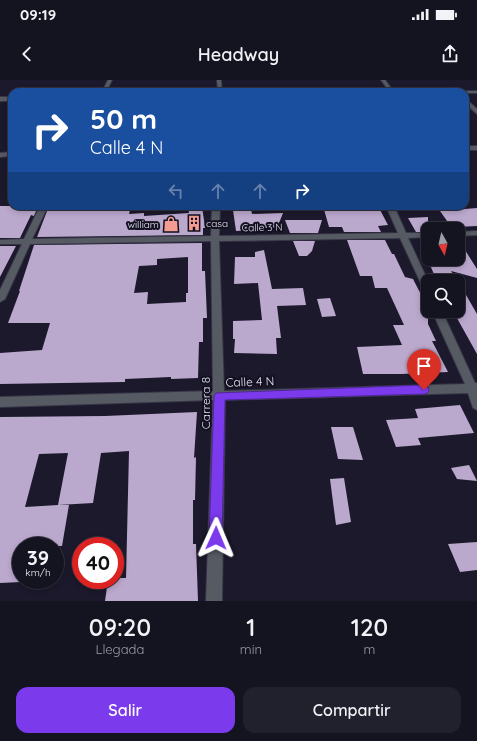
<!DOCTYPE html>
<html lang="es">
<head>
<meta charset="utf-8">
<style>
  :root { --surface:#141320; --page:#21202d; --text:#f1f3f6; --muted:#9d9ea5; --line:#33323e; --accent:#7c3aed }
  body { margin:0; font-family:Quicksand,sans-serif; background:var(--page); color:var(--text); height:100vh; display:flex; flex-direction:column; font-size:15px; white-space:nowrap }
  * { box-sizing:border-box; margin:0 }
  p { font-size:13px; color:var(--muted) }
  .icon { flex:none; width:22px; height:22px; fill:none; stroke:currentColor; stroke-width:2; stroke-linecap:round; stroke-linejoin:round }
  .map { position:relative; height:521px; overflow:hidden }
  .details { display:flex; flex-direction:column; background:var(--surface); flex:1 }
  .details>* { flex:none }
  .banner { position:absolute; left:8px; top:8px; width:461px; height:122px; border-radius:12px; box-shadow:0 2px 6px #0003,0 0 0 1px var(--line); background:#1a4fa0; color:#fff; overflow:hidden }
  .needle { width:26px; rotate:172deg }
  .fabs { position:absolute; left:421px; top:142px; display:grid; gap:8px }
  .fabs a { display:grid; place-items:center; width:44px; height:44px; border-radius:8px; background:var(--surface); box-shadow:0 2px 6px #0003,0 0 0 1px var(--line); font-size:20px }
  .speed { position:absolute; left:12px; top:457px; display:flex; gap:8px; font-size:20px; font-weight:700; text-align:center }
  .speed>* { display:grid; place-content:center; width:52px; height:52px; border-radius:50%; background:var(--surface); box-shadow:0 2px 6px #0003,0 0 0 1px var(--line); line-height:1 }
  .speed small { font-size:10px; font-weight:400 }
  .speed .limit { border:6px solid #d22; background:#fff; color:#111 }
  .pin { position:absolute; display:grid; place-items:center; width:34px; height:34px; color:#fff; margin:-41px -17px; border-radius:50% 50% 50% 0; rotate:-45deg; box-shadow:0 0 4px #0007 }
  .pin .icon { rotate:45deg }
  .me { position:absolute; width:44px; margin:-22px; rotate:1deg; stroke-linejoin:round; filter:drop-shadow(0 0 3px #0008) }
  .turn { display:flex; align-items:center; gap:14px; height:84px; padding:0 16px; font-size:18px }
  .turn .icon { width:52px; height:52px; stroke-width:2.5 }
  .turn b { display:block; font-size:28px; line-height:34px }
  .lanes { display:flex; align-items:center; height:38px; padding:0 16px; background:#0003; justify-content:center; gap:20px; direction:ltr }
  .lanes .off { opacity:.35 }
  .eta { display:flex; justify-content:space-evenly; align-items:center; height:68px; text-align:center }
  .eta b { font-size:24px; font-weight:600; line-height:28px }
  .cta { display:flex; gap:8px; margin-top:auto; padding:8px 16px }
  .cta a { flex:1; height:46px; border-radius:12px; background:var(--accent); color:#fff; font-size:16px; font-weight:600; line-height:46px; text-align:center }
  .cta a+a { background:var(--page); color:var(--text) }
  .status { display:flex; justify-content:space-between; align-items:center; height:28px; padding:0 20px; background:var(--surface); direction:ltr }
  .status svg { height:11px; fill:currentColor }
  header { display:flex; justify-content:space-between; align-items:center; height:52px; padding:0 16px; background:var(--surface); font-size:18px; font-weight:600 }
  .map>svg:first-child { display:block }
  .building { fill:#bba8cd; fill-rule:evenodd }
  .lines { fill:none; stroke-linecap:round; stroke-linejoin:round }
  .minor-casing { stroke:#373647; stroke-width:2 }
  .minor { fill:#565a63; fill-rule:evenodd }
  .route { fill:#7c3aed; stroke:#51269a }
  .labels { text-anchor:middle; stroke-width:4; stroke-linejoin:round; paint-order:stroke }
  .far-poi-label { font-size:10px; fill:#e6e5f1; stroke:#121021; text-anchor:start }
  .far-street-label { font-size:10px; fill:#e6e5f1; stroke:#121021 }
  .street-label { font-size:12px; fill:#e6e5f1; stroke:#121021 }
</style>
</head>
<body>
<div class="status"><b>09:19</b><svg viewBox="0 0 49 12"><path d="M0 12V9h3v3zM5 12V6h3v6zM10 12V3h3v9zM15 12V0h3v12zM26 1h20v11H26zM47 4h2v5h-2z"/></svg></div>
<header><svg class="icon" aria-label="back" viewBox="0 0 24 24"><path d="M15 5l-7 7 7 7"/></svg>Headway<svg class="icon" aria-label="share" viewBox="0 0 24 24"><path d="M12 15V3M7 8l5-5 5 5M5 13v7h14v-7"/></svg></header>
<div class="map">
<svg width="477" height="521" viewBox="0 0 477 521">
  <rect width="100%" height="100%" fill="#1b192b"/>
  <path class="building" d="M0 126H38L34 136 31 135 20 158H0Z
    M49 126H131L129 134 144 133V136L189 133 188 126H202L205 148H203V155L37 157Z
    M323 126H378L388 145 378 146 381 152H344L342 147H329Z
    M477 128V146L457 147 452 148 440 131Z
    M251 129 252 134 283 133 277 148H257V150L236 151 233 130Z
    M428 137V152H416L408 138Z
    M285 140H322L318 153H290Z
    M458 159 477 189V198L451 191 458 201H437L430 185 422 183V179H458Z
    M347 160H385L392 174H394L405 197 413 199 428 228V244L436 261H432L448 292 401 294H363L357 267 402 265 393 245H404L387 208H375L372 196H360Z
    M293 161H315L312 171 307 176H299Z
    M202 163V191H205L207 238H203V262H199L198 298 171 299V297L125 299V302L0 304V273L42 270 50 243H8L20 211H19L34 165ZM188 177V213H186V222L147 224 148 212 134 213 139 186 157 185V179Z
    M0 166H16L0 197Z
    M264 170 272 209 303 208 306 225 277 226 281 258H276L277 274 234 273 235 259H233V241L262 240 258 203 234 204 235 177H255V172Z
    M458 201 477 234V274L453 231H458Z
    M330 218 336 236 322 237 317 219Z
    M460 325 474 353 418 358 421 365 396 367 386 340 418 338 415 329Z
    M197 332 194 378 196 377 195 420H193V464H196L198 521H105L108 500H115V498H126L129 371 101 373 93 423 58 425H69L62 466H21V502L0 503V337L105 336ZM68 373 58 425 25 427 39 374Z
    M331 347H353L363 380 338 379Z
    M469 385 477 401 457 399 451 388Z
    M344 398 351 442 336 445 330 399Z
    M477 462V490L460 492 448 464Z"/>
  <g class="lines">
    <defs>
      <path id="minor" d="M108 0H112L106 12H102Z
        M217 0H221L222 12H218Z
        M381 0H385L394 12H390Z
        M465 11H477V13H465V12H463Z
        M0 17H12V21H0Z
        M465 18 477 29V34L465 23Z
        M465 66H477V70H465Z
        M12 72V76L0 77V73Z
        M40 126H48L32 159 211 156 212 126H220L219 156 398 153 386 126H394L406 153H428V157L408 158 428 201V213L424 210 400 158 219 161 224 311 465 304 432 231H442L475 303H477V330L473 328 468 313 225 320 222 521H206L213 320 0 327V317L213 311 211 161 30 164 5 219 0 222V210L22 164H0V160L24 159Z
        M477 151V155L458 156V152Z"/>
    </defs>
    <use href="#minor" class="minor-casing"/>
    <use href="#minor" class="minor"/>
  </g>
  <path class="route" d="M424 305 428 307 429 310 428 313 424 314 225 320 222 458 220 463 216 464 211 463 209 458 214 316 216 313Z"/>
  <defs>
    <symbol id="building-bare" viewBox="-9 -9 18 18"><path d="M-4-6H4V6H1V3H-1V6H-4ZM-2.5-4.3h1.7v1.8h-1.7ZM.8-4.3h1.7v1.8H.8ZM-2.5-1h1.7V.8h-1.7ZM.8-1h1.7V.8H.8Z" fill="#f59c92" stroke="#121021" stroke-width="2.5" paint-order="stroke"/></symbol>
    <symbol id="shop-bare" viewBox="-9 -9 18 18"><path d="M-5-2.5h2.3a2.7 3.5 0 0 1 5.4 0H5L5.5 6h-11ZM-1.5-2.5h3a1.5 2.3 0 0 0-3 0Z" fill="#f59c92" stroke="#121021" stroke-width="2.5" paint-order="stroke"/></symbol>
  </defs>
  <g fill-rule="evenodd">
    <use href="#building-bare" x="183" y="132" width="22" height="22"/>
    <use href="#shop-bare" x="160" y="133" width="22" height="22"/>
  </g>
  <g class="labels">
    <g class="far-poi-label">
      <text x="206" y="147">casa</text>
      <text x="159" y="148" text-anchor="end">william</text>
    </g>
    <g class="far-street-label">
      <text transform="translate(262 147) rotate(-1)" y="4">Calle 3 N</text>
    </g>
    <g class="street-label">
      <text transform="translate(250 302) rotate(-2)" y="4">Calle 4 N</text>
      <text transform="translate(206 323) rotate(-90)" y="4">Carrera 8</text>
    </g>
  </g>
</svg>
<div class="fabs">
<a><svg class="needle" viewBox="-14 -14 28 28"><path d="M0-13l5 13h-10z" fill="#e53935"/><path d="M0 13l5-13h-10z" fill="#9d9ea5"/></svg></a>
<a><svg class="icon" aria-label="search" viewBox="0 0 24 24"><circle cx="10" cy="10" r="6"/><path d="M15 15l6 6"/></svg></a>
</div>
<div class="speed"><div>39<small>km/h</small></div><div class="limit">40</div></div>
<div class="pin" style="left:424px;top:310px;background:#d93025"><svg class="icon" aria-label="arrive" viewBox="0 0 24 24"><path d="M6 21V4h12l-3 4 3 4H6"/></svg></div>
<svg class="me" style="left:216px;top:458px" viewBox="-20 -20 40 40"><path d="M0-17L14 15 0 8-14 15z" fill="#7c3aed" stroke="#fff" stroke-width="4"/></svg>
<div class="banner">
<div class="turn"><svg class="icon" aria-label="right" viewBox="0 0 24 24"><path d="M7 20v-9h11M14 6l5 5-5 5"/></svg><div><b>50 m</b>Calle 4 N</div></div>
<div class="lanes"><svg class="icon off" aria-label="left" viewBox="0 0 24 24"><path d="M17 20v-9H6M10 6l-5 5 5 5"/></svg><svg class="icon off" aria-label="ahead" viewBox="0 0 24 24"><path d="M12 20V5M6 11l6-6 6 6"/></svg><svg class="icon off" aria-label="ahead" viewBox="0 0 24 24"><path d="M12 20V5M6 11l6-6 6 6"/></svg><svg class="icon" aria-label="right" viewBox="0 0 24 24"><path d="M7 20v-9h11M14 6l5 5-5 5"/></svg></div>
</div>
</div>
<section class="details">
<div class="eta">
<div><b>09:20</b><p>Llegada</p></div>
<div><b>1</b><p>min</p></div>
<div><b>120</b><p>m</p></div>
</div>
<div class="cta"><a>Salir</a><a>Compartir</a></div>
</section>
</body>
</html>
